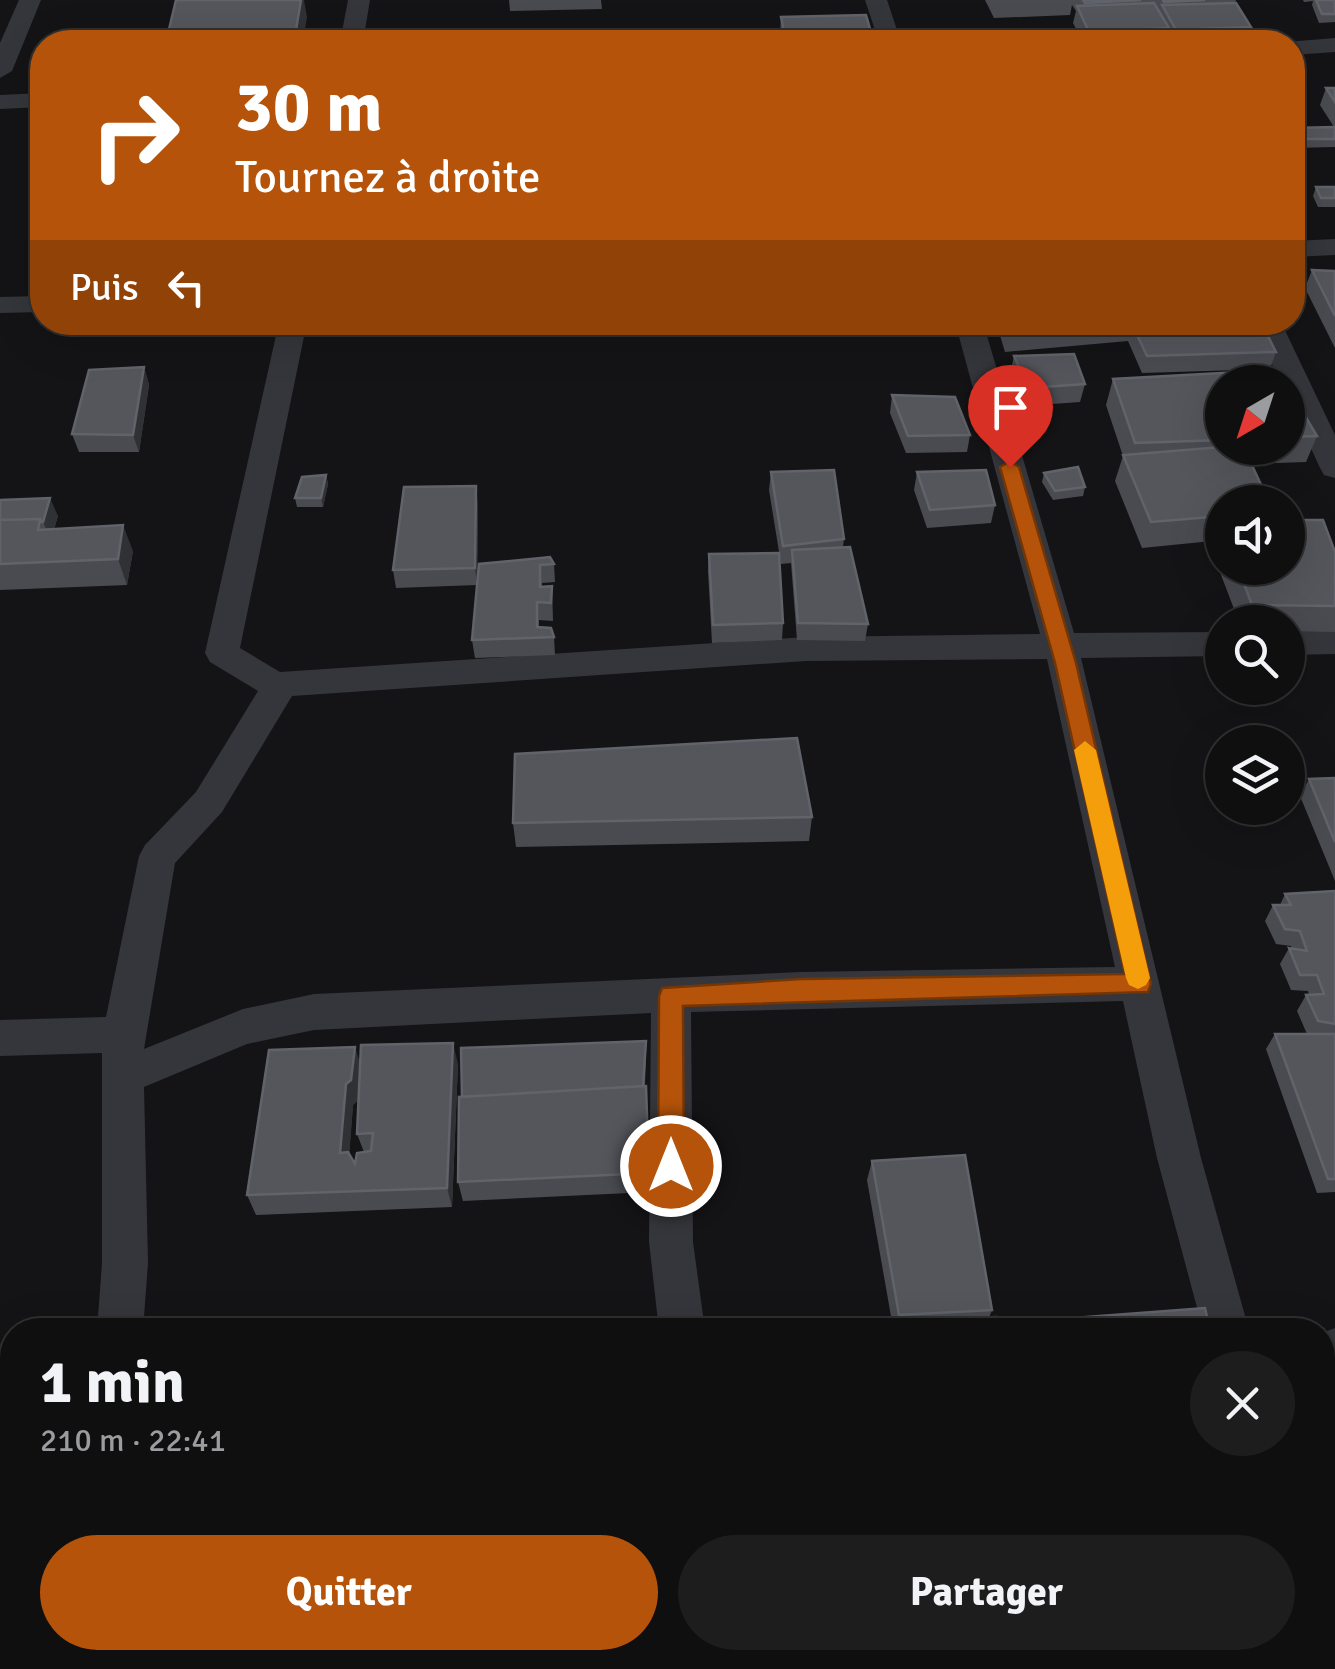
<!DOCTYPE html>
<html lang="fr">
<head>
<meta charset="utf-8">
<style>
  :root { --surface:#0f0f10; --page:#1d1d1e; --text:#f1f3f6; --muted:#9b9c9f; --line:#2f2f30; --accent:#b45309 }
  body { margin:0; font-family:Signika,sans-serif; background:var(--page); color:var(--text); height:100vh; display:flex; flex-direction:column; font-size:38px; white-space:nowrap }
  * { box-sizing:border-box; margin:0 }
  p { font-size:32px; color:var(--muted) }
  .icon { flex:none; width:55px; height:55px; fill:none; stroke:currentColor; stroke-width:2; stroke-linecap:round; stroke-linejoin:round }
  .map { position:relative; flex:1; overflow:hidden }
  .side { position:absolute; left:0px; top:1318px; width:1335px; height:352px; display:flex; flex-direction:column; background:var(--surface); border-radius:40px 40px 0 0; box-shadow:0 10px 40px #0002,0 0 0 2px var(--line) }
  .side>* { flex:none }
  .hud { position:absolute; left:30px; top:30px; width:1275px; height:305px; border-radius:40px; box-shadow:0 10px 40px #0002,0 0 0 2px var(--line); background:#b45309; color:#fff; overflow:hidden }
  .needle { width:65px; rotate:219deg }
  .fabs { position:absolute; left:1205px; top:365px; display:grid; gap:20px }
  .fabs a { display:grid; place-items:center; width:100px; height:100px; border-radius:50%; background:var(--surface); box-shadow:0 10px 40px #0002,0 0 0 2px var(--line); font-size:50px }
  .pin { position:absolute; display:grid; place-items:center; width:85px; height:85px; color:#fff; margin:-102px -42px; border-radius:50% 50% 50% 0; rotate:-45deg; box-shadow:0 0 10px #0007 }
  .pin .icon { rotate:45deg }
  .me { position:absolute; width:110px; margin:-55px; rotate:0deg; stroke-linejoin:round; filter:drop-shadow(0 0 8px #0008) }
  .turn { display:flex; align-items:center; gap:35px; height:210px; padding:0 40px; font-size:45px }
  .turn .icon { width:130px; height:130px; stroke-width:2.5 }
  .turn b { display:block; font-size:70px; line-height:85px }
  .then { display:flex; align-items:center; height:95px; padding:0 40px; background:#0003; gap:20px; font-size:38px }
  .round { display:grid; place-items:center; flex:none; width:105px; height:105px; border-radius:52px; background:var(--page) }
  .overview { display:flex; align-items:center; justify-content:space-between; height:170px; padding:0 40px }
  h1 { font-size:60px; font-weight:700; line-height:75px }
  .primary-button { display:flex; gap:20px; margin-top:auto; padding:20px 40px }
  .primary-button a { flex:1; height:115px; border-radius:60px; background:var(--accent); color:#fff; font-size:40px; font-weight:700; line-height:115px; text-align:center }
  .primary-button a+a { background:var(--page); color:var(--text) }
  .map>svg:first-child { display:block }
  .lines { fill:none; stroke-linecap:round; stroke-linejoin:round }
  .minor { fill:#35363b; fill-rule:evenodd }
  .wall { fill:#4a4b51; fill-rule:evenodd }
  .shaded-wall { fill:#303135 }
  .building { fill:#54565c; stroke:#61636a; stroke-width:2.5 }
  .route { fill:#b45309; stroke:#753606; stroke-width:2.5 }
  .slow { fill:#f59e0b }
</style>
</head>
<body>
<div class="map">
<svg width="1335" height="1669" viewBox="0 0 1335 1669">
  <rect width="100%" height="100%" fill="#141416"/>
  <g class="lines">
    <path class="minor" d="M19 0H41L12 71 0 78V43Z
      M348 0H370L363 42H340Z
      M865 0H887L901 42H879Z
      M1335 38V52L1292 55V42H1286Z
      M42 93V107L0 109V95Z
      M1335 239V255L1292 257V241Z
      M42 296V312L0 313V297Z
      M279 322H307L240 648 280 672 806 637 1040 634 955 322H983L1074 633 1222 632V656L1081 658 1201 1158 1249 1330H1203L1157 1158 1123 1001 691 1012 693 1242 705 1330H659L649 1242 651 1013 314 1030 247 1044 144 1087 148 1263 143 1330H97L102 1263V1053L0 1056V1020L106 1017 139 856 145 845 196 792 258 691 210 662 205 653ZM1047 659 1115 967 801 972 314 994 243 1009 144 1049 175 863 222 812 292 696 806 661Z
      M1253 322H1281L1335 435V478L1324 475 1320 468 1288 398V382H1280Z
      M1335 630V654L1288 655V631Z
      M1335 1328V1380L1322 1385V1333Z
      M0 1454H12V1503L0 1504Z
      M1322 1635 1335 1641V1669H1294L1290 1658H1322Z
      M51 1658H103L101 1669H49Z
      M711 1658H763L765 1669H713Z"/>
  </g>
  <path class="wall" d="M509 0H601L602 9 510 11Z
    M985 0H1236L1235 3 1251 27 1246 42H1169L1166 38 1165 42H1083L1073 23 1076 11 1072 5 1070 15 994 18Z
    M1303 0H1335V22L1319 23 1312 5 1313 1 1304 2Z
    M781 17 873 39 872 42H782L780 34Z
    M1326 88H1335V147L1292 148V128L1334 127 1320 105Z
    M1316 187H1335V207H1318L1313 196Z
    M1312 270 1335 271V348L1305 288Z
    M996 322H1132V324L1128 341 1005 352Z
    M1132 324 1276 352 1270 369 1142 373 1128 341Z
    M1014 356 1085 384 1080 402 1024 406 1010 374Z
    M144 367 149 385 139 452H79L72 434Z
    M1113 379 1222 382V448H1288V387L1317 436 1306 462 1251 464 1222 502V568H1288L1335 552V632L1288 631V622H1239L1210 546 1212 541 1142 548 1115 481 1123 456 1106 405Z
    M892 395 970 435 967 452 906 453 890 413Z
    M771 472 844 539 843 547 868 624 865 641 797 640 791 563 781 564 769 490Z
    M917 472 995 505 991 523 927 528 914 490Z
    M1044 473 1085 487 1083 496 1053 500 1042 482Z
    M326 475 328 484 323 507H297L295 498Z
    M0 500 58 516 54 529 133 551 127 585 0 590Z
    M478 504 477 585 396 588 393 570Z
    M709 554 783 623 782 640 712 643 708 571Z
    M479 564H554L555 582 542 583V587L552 586 553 621 539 620V627L554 637 555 655 475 658 472 640Z
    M1335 778V881L1300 796 1309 779Z
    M812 817 809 841 516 847 513 823Z
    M1335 891V1192L1317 1193 1266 1049 1275 1034H1307L1297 1011 1306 995H1309L1308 991 1291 990 1280 964 1289 948 1292 949 1291 946 1276 944 1265 921 1273 905H1280L1285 894Z
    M646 1056 645 1086 650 1192 463 1201 458 1182 462 1097Z
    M458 1064 452 1207 256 1215 247 1195 360 1065ZM359 1093 357 1134 364 1152 355 1164 349 1154 353 1105Z
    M872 1161 992 1310 989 1318 997 1330H803L804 1325 892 1322 867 1180Z
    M1055 1658H1296L1298 1664 1289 1669H1058Z"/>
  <path class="shaded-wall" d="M301 0H304L307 17 303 42H294Z
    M144 367 149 385 139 452 133 435Z
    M326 475 328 484 323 507 321 498Z
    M476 486 478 504 477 585 475 568Z
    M50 498 58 516 51 540 43 522Z
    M123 525 133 551 127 585 118 559Z
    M453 1043 458 1064 452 1207 447 1188Z
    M355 1047 362 1069 358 1101 353 1105 348 1173 340 1153 346 1084Z
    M444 1658H448V1669H443Z"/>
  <path class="building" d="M176 0H301L294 42H166Z
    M1083 0H1141L1085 3Z
    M1163 0H1205L1164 2Z
    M1316 0H1335V14H1322Z
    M1154 3 1169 28 1089 32 1077 6Z
    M1236 3 1251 27 1176 30 1162 5Z
    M866 15 873 39 786 41 781 17Z
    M1326 88H1335V102Z
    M1335 127V139H1292V128Z
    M1316 187H1335V198H1321Z
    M1312 270 1335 271V316Z
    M1005 322H1132V324L1008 334Z
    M1155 322H1261L1276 352 1147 356 1132 324Z
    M1074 354 1085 384 1028 388 1014 356Z
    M144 367 133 435 72 434 89 370Z
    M1278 370 1285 382H1222V440L1135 443 1113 379Z
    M1288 387 1317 436 1288 437Z
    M892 395 955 397 970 435 908 436Z
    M1222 447 1244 448 1269 502H1222V516L1151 522 1123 455Z
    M1078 467 1085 487 1055 491 1044 473Z
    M834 470 844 539 783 546 771 472Z
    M986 470 995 505 930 510 917 472Z
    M326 475 321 498H295L302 477Z
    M476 486 475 568 393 570 404 487Z
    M50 498 43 522H41L40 519 0 520V500Z
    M40 519 38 530 123 525 118 559 0 564V520Z
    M1288 520H1323L1335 552V606L1252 605 1238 568H1288Z
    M850 547 868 624 798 623 792 550Z
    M779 553 783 623 713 625 709 554Z
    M550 557 554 564 540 565V587L552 586 551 603 537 602V627L551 628 554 637 472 640 479 564Z
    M797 738 812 817 513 823 515 754Z
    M1335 778V842L1309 779Z
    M1335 891V1024L1318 1021 1306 995 1324 994 1317 975H1300L1289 948 1307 951 1300 931 1285 929 1273 905H1291L1285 894Z
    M1275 1034H1335V1179H1328Z
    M646 1041 643 1086 462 1097 461 1048Z
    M453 1043 447 1188 247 1195 269 1050 355 1047 351 1080 346 1084 340 1153 348 1152 355 1164 357 1153 371 1151 373 1133 357 1134 361 1045Z
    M646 1086 649 1173 458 1182 459 1097Z
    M965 1155 992 1310 899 1315 872 1161Z
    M1205 1308 1210 1330H1009L1007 1323Z
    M996 1317 997 1330H804V1325Z
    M333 1658H444L443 1669H332Z
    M1069 1658H1296L1298 1664 1260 1669H1071Z"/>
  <path class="route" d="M1010 461 1019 467 1076 663 1151 984 1148 992 683 1006 684 1166 680 1175 671 1179 662 1175 658 1166 659 996 662 988 801 979 1125 974 1055 663 1000 467Z"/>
  <path class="slow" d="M1085 741 1096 750 1150 978 1146 985 1138 989 1129 985 1126 978 1074 750Z"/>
</svg>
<div class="fabs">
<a><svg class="needle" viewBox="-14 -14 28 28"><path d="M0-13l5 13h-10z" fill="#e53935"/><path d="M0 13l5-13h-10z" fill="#9b9c9f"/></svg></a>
<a><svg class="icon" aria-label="sound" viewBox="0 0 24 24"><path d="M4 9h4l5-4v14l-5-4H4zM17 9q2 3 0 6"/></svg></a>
<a><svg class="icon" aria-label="search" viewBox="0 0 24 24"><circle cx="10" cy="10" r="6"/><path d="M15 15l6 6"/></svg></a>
<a><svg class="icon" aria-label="layers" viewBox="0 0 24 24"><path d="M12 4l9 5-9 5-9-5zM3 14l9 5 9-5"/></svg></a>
</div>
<div class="pin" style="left:1010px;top:467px;background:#d93025"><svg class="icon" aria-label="arrive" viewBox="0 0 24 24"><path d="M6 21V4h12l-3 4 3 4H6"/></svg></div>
<svg class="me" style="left:671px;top:1166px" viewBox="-20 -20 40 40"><circle r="17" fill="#b45309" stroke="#fff" stroke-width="3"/><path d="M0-11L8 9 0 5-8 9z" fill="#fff"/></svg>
<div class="hud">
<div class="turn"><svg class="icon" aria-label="right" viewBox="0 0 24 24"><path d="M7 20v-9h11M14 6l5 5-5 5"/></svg><div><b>30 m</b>Tournez à droite</div></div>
<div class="then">Puis<svg class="icon" aria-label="left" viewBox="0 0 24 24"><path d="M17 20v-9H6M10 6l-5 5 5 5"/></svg></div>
</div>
<section class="side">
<div class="overview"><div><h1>1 min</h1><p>210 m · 22:41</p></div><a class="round"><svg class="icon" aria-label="close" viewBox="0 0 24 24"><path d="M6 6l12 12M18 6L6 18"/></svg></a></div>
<div class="primary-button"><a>Quitter</a><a>Partager</a></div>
</section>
</div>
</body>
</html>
